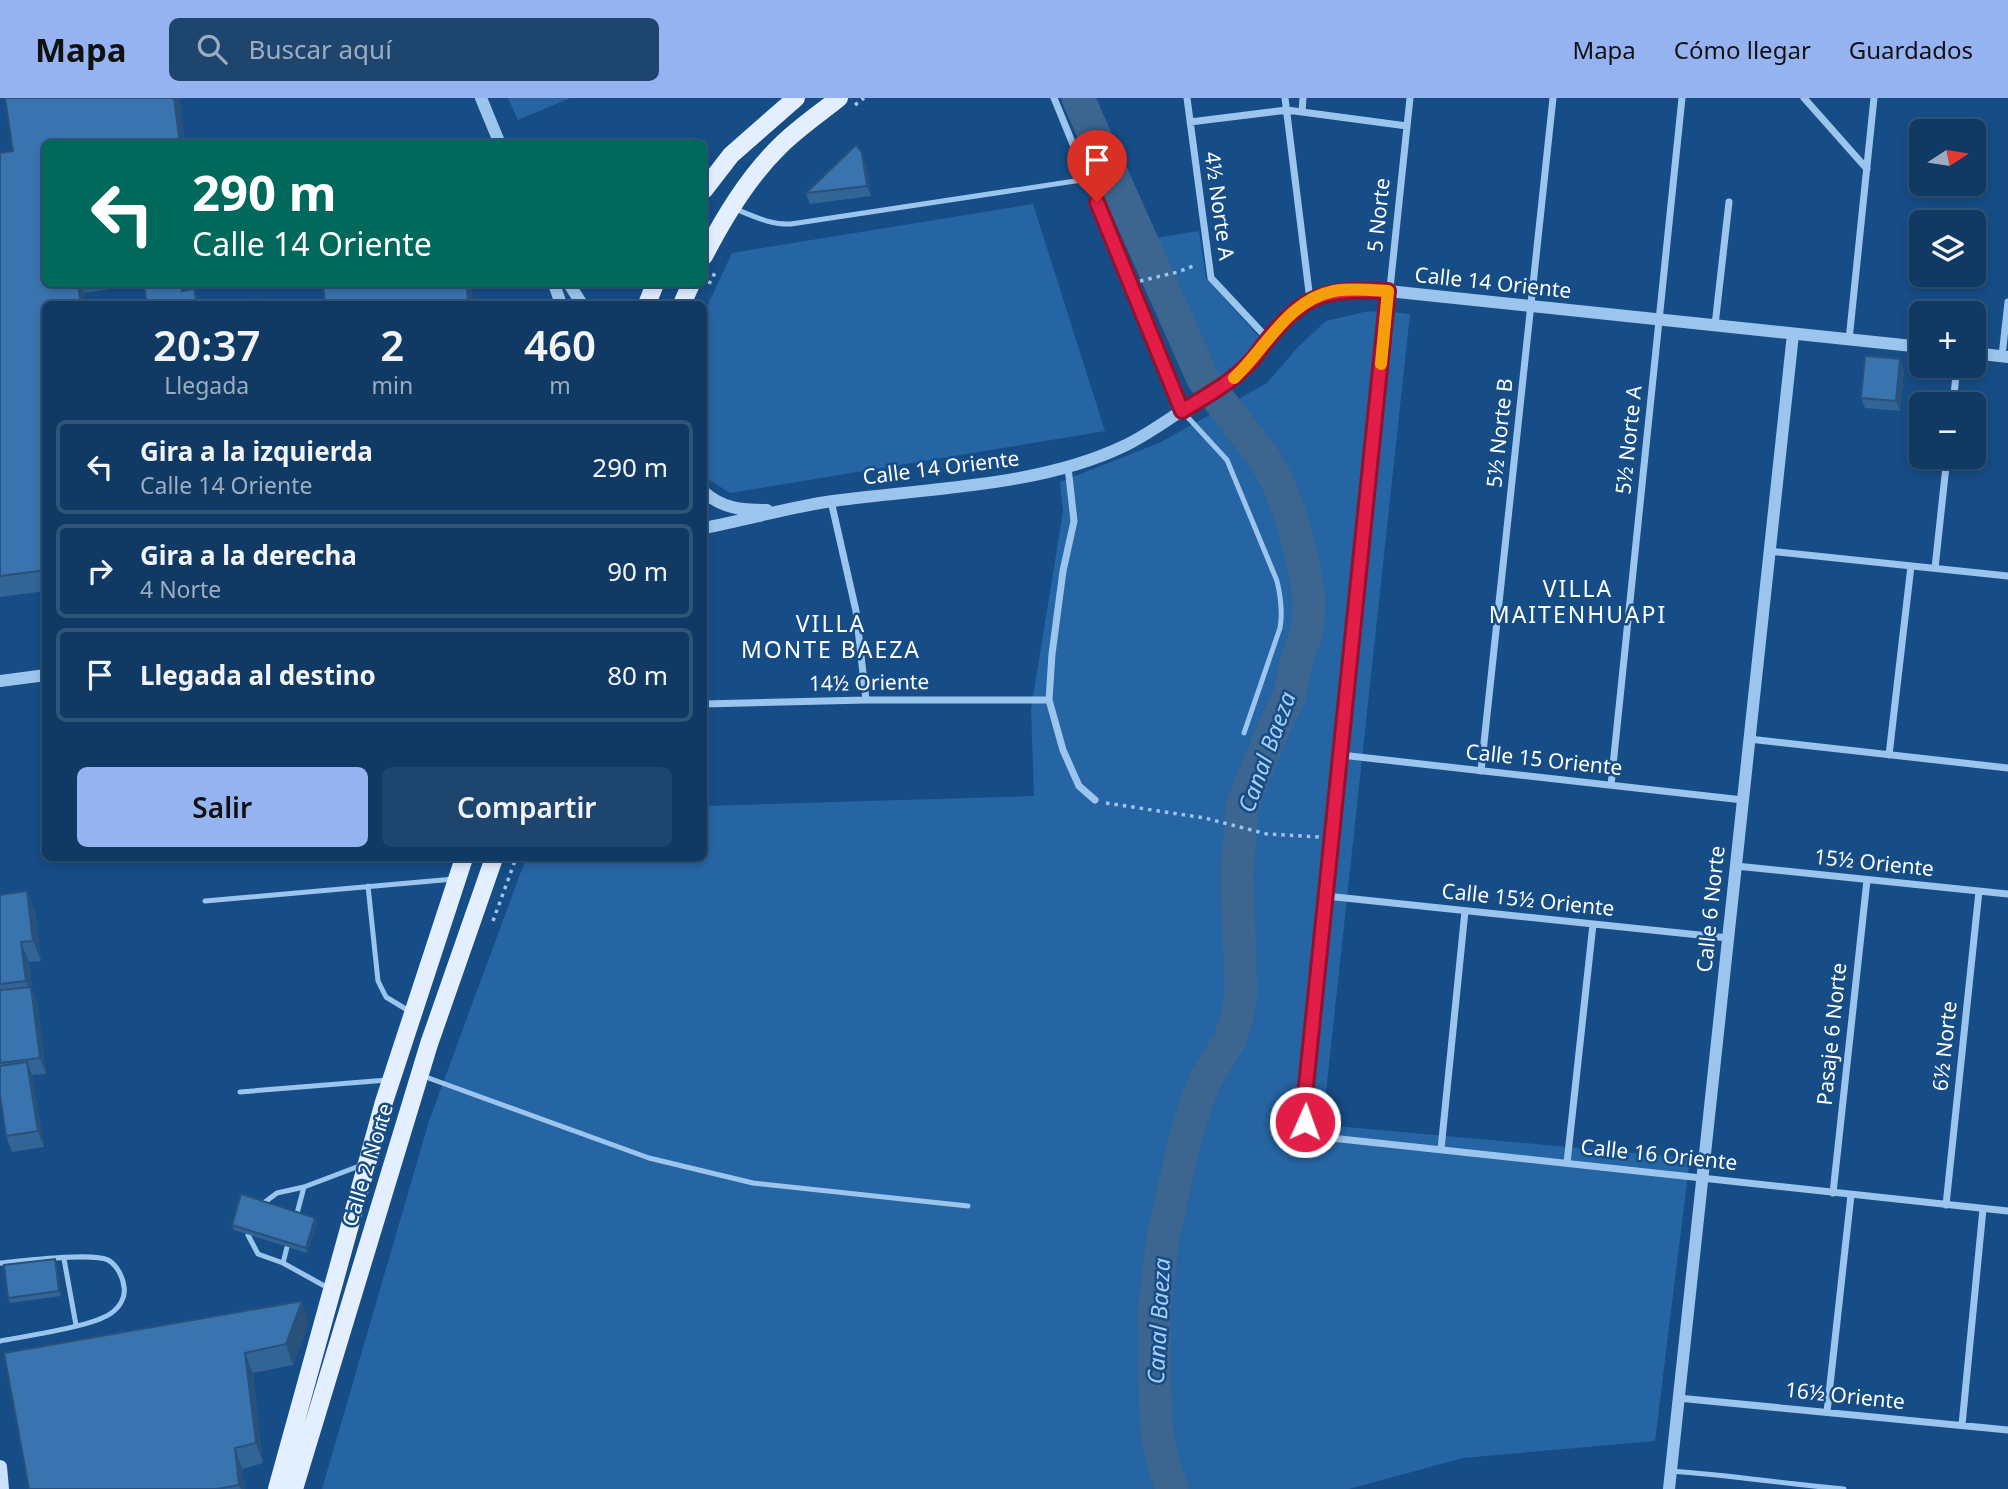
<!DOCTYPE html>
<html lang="es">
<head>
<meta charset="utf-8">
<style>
  :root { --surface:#103a64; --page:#1e456d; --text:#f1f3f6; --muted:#9cadbf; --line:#305478; --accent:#95b2f1 }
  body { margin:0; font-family:"Noto Sans",sans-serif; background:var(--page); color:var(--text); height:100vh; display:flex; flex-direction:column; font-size:26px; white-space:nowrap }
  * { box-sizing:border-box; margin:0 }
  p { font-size:23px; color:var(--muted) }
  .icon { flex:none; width:38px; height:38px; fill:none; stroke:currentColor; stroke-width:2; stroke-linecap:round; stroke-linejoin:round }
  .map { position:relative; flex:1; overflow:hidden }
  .side { position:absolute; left:42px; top:203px; width:665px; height:560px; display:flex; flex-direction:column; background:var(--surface); border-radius:10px; box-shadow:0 4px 10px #0003,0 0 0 2px var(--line) }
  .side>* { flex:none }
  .top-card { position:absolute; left:42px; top:42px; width:665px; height:147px; border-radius:10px; box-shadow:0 4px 10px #0003,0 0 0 2px var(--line); background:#00695c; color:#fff; overflow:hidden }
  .needle { width:46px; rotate:78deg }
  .controls { position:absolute; left:1909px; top:21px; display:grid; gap:14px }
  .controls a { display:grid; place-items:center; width:77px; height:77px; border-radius:10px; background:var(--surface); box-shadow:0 4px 10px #0003,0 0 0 2px var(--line); font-size:35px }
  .pin { position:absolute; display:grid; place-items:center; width:60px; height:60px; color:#fff; margin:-72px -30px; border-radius:50% 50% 50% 0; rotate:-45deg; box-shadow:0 0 7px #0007 }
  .pin .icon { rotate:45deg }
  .me { position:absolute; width:77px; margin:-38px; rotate:2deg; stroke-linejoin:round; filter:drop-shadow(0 0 5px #0008) }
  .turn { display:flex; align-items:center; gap:24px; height:147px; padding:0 35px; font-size:32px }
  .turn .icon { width:91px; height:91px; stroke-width:2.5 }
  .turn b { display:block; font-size:49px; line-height:60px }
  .eta { display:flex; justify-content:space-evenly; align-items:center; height:119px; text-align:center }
  .eta b { font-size:42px; font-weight:600; line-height:49px }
  .cta { display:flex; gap:14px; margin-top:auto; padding:14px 35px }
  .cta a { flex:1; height:80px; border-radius:10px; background:var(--accent); color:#111; font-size:28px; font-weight:600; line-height:80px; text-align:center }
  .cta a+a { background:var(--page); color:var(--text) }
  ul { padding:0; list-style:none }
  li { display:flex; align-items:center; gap:21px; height:94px; margin:0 14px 10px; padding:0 21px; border:4px solid var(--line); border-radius:10px }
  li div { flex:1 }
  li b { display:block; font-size:26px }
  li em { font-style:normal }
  header { display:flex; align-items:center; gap:42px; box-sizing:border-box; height:98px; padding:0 35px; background:var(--accent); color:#111 }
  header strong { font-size:33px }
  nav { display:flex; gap:38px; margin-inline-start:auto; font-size:24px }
  .search { width:490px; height:63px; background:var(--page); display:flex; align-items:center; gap:18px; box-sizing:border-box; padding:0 24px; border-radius:10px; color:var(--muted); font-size:26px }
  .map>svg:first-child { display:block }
  .green { fill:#2665a4 }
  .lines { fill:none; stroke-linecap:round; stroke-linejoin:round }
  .river { stroke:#3c658f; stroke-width:33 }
  .path { stroke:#9cc5ee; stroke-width:3.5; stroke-dasharray:3.5 5; stroke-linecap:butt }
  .service { stroke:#9cc5ee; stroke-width:5 }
  .minor { stroke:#9cc5ee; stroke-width:7 }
  .tertiary { stroke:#9cc5ee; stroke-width:12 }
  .secondary { stroke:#c9e1fa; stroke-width:14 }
  .primary { stroke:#e3efff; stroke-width:18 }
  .wall { fill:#326496 }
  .shaded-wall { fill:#29517a }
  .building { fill:#3a74ae; stroke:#29517a; stroke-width:2 }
  .route-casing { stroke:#92132f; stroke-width:18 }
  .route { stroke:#e11d48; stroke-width:12 }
  .slow { stroke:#f59e0b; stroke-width:12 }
  .labels { text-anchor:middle; stroke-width:5; stroke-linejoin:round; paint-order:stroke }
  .street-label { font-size:21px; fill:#fff; stroke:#164d86 }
  .neighbourhood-label { font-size:23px; letter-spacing:2px; fill:#fff; stroke:#164d86 }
  .water-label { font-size:23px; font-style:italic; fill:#a7cff5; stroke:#164d86 }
</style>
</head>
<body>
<header>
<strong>Mapa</strong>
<div class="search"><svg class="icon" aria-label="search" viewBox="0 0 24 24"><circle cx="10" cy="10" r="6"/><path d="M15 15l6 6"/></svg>Buscar aquí</div>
<nav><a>Mapa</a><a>Cómo llegar</a><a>Guardados</a></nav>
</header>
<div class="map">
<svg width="2008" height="1391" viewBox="0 0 2008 1391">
  <rect width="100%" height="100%" fill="#164d86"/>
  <path class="green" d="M508 0H570L518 22Z
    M1033 106 1105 333 730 395 708 381 704 375V215L732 155Z
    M1199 133 1206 180 1260 240 1249 258 1220 284 1189 222 1155 140Z
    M1382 213 1410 216 1323 1022 1335 1028 1690 1060 1655 1343 1463 1360 1349 1391H322L429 1023 526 760H704V708L1034 698 1031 611 1063 414 1060 384 1159 345 1267 285 1298 249 1326 223 1364 214Z"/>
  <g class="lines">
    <path class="river" d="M1078 0 1203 281 1264 360 1277 383 1290 416 1300 452 1309 498 1308 529 1296 564 1290 596 1273 631 1242 708 1237 778 1241 895 1237 920 1230 941 1207 979 1195 1008 1185 1042 1163 1138 1154 1216 1155 1292 1157 1338 1164 1367 1172 1391"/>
    <path class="path" d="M855 7 864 0
      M1140 183 1178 174 1196 167
      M709 186 717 171
      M1106 705 1205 720 1267 736 1319 739
      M493 823 516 760"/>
    <path class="service" d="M733 110C753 118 770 127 791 126L1088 81
      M1182 313 1227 362 1277 483C1281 500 1283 514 1280 530L1244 635
      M368 788 378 883 386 899 409 913
      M205 803 454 781
      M423 978 649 1060 753 1085 968 1108
      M240 994 387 982
      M261 1107 277 1095 304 1089 362 1067
      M296 1119 304 1089
      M248 1137 258 1156 283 1165 330 1191
      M64 1161 76 1227
      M0 1165C21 1163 93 1154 108 1162 117 1167 123 1179 124 1189 126 1200 119 1210 110 1216 90 1229 26 1238 0 1243
      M283 1165 287 1149
      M1671 1373C1729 1377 1786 1386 1844 1391"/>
    <path class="minor" d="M1054 0 1182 313
      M1187 0 1211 180 1268 241
      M1285 0 1310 202
      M1410 0 1303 1017C1306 1028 1312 1034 1322 1039L2008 1113
      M1804 0 1867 71
      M1302 14 1303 0
      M1190 24 1287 12 1407 28
      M1715 227 1729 104
      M1849 242 1874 0
      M2002 258 2008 204
      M1953 306 1957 268
      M1068 369 1074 423 1063 473 1052 556 1049 602 1063 652 1079 688 1095 702
      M831 403 856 513 866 602
      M1769 453 2008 478
      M1935 470 1947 359
      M704 606 866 602H1049
      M1749 641 2008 670
      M1341 657 1743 702
      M1889 657 1911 468
      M1481 673 1553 0
      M1611 687 1682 0
      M1736 768 2008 796
      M1326 798 1728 840
      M1441 1051 1465 813
      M1567 1065 1593 826
      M1833 1095 1867 782
      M1946 1107 1979 793
      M1678 1300 2008 1332
      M1827 1314 1851 1097
      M1962 1327 1983 1111"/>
    <path class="tertiary" d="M481 0 500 46
      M554 186 561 206
      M569 186 582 206
      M1974 255 2008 259
      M704 394C723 411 742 412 767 412
      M704 430C747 422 789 409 833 403 927 390 1039 389 1124 348 1145 338 1164 324 1183 312 1200 302 1218 293 1233 281 1247 270 1256 255 1268 241 1307 193 1329 191 1388 193L1922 249
      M0 583 46 577
      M1669 1391 1793 236"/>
    <path class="secondary" d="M0 1369 2 1391"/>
    <path class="primary" d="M704 92 731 57 796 0
      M704 158C724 119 748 79 780 48 798 30 819 16 839 0
      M647 206 655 186
      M682 206 691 186
      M277 1391 384 1004 464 760
      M294 1391 429 946 494 760"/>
  </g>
  <path class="wall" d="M5 0H179L185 46H46V186H185L146 202 144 186 84 195 46 206V493L0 499V55L13 53Z
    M866 66 871 98 810 106 806 95Z
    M1900 261 1904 272 1900 313 1865 310 1861 300Z
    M27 793 35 814 41 863 29 864 32 891 37 904 46 976 32 977 44 1049 12 1054 6 1038 0 998V797Z
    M317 1125 307 1155 234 1132 232 1127Z
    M57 1166 61 1198 10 1205 8 1200Z
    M309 1224 293 1267 253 1275 263 1365 242 1371 245 1391H29L4 1255Z"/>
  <path class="shaded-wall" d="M174 0H179L185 46H180Z
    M862 55 866 66 871 98 867 88Z
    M78 186H81L84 195 86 206H81Z
    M181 186H185L188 206 182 193Z
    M466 186H471L474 206H469Z
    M194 191 200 206H197Z
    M1900 261 1904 272 1900 313 1896 303Z
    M27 793 35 814 41 863 33 843Z
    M21 844 29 864 32 891 37 904 46 976 40 960 33 902 26 883Z
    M27 964 33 980 44 1049 38 1033Z
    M315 1120 317 1125 307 1155 306 1150Z
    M55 1161 57 1166 61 1198 59 1193Z
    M302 1203 309 1224 293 1267 286 1246Z
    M245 1255 253 1275 263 1365 256 1345Z
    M235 1350 242 1371 245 1391H241L239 1387Z"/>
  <path class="building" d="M5 0H174L180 46H46V186H78L81 206H46V472L0 478V55L13 53Z
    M856 47 862 55 867 88 806 95Z
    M144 186H181L182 193 194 191 197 206H116L146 202Z
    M323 186H466L469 206H325Z
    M261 200 262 206H212Z
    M1865 258 1900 261 1896 303 1861 300Z
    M27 793 33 843 21 844 26 883 0 886V797Z
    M31 889 40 960 0 965V892Z
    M27 964 38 1033 6 1038 0 998V968Z
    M241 1096 315 1120 306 1150 232 1127Z
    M55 1161 59 1193 8 1200 4 1167Z
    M302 1203 286 1246 245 1255 256 1345 235 1350 239 1387 217 1391H29L4 1255Z"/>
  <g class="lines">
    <defs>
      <path id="route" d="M1097 104 1182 313C1206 298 1233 284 1252 262 1258 255 1263 247 1269 240 1308 193 1329 191 1388 193L1303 1017 1305 1024"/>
    </defs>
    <use href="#route" class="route-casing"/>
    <use href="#route" class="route"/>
    <path class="slow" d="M1234 280C1266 250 1288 202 1334 193 1352 190 1370 192 1388 193L1381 266"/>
  </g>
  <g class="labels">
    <g class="street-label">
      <text transform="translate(1219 108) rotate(82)" y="7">4½ Norte A</text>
      <text transform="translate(1379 117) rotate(-84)" y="7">5 Norte</text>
      <text transform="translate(1493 185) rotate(6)" y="7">Calle 14 Oriente</text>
      <text transform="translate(1500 335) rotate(-84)" y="7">5½ Norte B</text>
      <text transform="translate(1629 342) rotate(-84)" y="7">5½ Norte A</text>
      <text transform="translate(941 370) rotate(-7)" y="7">Calle 14 Oriente</text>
      <text transform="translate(869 585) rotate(-1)" y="7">14½ Oriente</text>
      <text transform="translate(1544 662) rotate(6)" y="7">Calle 15 Oriente</text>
      <text transform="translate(1874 765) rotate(6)" y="7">15½ Oriente</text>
      <text transform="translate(1528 802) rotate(6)" y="7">Calle 15½ Oriente</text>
      <text transform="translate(1711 811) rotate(-84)" y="7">Calle 6 Norte</text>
      <text transform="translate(1832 936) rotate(-84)" y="7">Pasaje 6 Norte</text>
      <text transform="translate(1945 948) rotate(-84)" y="7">6½ Norte</text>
      <text transform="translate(1659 1057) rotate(6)" y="7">Calle 16 Oriente</text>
      <text transform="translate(368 1067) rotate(-73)" y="7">Calle 2 Norte</text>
      <text transform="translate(1845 1298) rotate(6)" y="7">16½ Oriente</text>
    </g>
    <g class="neighbourhood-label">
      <text x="1578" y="499">VILLA<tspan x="1578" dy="26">MAITENHUAPI</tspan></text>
      <text x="831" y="534">VILLA<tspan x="831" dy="26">MONTE BAEZA</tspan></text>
    </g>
    <g class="water-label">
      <text transform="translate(1267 654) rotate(-70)" y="8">Canal Baeza</text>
      <text transform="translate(1159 1223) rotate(-87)" y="8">Canal Baeza</text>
    </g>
  </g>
</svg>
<div class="controls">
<a><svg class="needle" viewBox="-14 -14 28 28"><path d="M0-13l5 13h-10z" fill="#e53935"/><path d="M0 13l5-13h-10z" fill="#9cadbf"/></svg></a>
<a><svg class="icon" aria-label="layers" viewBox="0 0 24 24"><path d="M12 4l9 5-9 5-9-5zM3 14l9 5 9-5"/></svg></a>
<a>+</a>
<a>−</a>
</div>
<div class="pin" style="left:1097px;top:104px;background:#d93025"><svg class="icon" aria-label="arrive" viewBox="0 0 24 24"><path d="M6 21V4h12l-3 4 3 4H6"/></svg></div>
<svg class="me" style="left:1305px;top:1024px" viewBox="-20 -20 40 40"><circle r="17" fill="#e11d48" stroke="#fff" stroke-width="3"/><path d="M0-11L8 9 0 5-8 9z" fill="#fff"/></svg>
<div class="top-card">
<div class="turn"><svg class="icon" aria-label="left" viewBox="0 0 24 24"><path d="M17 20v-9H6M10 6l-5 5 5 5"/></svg><div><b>290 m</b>Calle 14 Oriente</div></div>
</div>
<section class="side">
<div class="eta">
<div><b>20:37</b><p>Llegada</p></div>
<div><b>2</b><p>min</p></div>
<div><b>460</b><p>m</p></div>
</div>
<ul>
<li><svg class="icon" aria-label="left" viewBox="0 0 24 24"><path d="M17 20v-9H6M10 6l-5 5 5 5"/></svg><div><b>Gira a la izquierda</b><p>Calle 14 Oriente</p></div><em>290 m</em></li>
<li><svg class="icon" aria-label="right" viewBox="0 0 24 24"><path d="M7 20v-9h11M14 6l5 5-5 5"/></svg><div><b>Gira a la derecha</b><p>4 Norte</p></div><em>90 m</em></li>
<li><svg class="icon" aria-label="arrive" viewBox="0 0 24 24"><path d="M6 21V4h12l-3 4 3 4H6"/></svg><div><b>Llegada al destino</b></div><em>80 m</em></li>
</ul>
<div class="cta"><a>Salir</a><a>Compartir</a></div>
</section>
</div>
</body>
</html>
